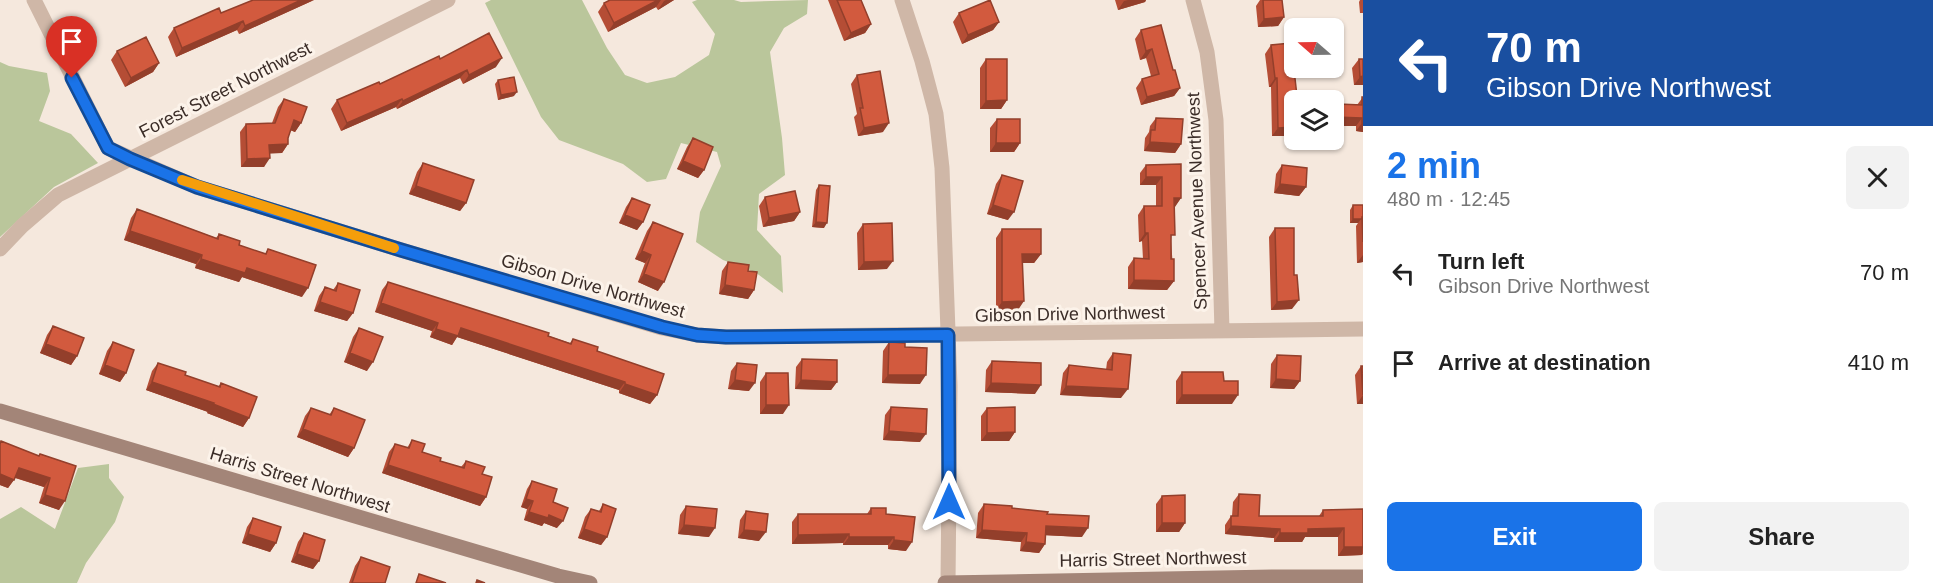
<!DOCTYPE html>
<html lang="en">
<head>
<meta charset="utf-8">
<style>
  :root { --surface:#fff; --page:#f2f2f2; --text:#222; --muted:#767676; --accent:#1a73e8 }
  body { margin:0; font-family:Arial,sans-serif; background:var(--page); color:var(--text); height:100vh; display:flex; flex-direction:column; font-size:22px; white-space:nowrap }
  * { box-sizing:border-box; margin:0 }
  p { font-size:20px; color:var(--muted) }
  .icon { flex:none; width:33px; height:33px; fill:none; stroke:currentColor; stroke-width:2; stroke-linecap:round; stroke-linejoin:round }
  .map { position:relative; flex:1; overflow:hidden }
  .side { display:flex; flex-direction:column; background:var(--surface); width:570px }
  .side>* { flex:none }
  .guide { background:#1a4fa0; color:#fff; overflow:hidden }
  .needle { width:39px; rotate:290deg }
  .buttons { position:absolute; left:1284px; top:18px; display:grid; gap:12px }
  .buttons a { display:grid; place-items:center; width:60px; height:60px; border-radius:9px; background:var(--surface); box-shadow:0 2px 4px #0004; font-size:30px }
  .pin { position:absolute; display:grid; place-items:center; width:51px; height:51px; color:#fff; margin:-62px -26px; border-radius:50% 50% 50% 0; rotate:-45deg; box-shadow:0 0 6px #0007 }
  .pin .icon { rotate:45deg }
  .me { position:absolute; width:66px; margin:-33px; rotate:0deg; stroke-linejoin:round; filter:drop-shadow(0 0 4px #0008) }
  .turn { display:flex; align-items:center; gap:21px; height:126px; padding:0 24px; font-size:27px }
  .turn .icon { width:78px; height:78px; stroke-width:2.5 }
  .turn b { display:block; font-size:42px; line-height:51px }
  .round { display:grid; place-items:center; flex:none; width:63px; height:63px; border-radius:9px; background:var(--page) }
  .overview { display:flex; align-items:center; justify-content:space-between; height:102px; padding:0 24px }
  h1 { font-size:36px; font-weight:700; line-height:45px; color:var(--accent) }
  .action { display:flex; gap:12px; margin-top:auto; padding:12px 24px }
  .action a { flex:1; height:69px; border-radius:9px; background:var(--accent); color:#fff; font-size:24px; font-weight:700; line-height:69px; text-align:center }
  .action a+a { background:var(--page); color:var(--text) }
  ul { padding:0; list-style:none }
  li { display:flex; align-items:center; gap:18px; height:90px; padding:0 24px }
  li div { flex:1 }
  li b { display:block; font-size:22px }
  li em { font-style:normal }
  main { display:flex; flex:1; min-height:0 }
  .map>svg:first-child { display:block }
  .green { fill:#bac69b }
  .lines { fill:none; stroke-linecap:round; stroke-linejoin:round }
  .street { stroke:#cfb7a7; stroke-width:15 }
  .secondary { stroke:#a38578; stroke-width:15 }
  .wall { fill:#b54d35 }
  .shaded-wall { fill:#933f2b }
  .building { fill:#d25a3e; stroke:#933f2b; stroke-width:1.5 }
  .route-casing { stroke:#114b97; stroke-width:15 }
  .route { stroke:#1a73e8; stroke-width:10 }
  .slow { stroke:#f59e0b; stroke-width:10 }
  .labels { text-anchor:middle; stroke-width:6; stroke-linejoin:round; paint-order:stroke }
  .street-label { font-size:18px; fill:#3b2d28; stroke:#fcf3ea }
</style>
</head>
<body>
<main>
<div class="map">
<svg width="1363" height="583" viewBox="0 0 1363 583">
  <rect width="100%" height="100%" fill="#f5e8dd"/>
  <path class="green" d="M491 0H582L607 48 625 75 647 83 675 77 709 55 715 34 692 2 697 0H734L741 2 808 0 807 14 784 28 770 52 782 138 785 175 759 194 757 230 781 256 783 293 755 272 723 260 696 242 700 212 721 166 717 152 681 143 666 179 647 182 623 164 559 140 541 117 485 3Z
    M0 62 9 66 47 73 50 91 39 121 71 134 98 163 54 187 0 237Z
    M109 464V478L124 497 115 522 86 563 77 583H0V519L21 507 55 529 78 468Z"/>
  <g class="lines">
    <path class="street" d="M34 0 108 148 197 187 401 250 662 328 697 335 726 337 1363 329
      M902 0 922 61 936 114 942 168 950 386 948 583
      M1193 0 1207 52 1216 120 1222 331
      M0 249 22 226 58 195 448 0"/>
    <path class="secondary" d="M0 411 558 576 590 583
      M945 583 1276 577H1363"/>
  </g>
  <path class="wall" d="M314 0 239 34 237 30 176 57 168 37 174 28Z
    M610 0H674L658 10 656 7 608 32 598 12 604 3Z
    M828 0H861L871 24 865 33 844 41Z
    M1115 0H1146L1145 2 1118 10Z
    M1260 0H1282L1284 17 1278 26 1258 27 1256 6Z
    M1360 0H1363V13H1360L1359 2Z
    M959 13 999 22 993 30 962 44 953 22Z
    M1141 30 1173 70 1180 88 1174 96 1141 105 1136 88 1142 79 1151 76 1146 58 1140 60 1135 39Z
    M1271 45 1297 96 1338 104 1357 105 1363 97V132L1356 131V126L1294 100V134L1293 136H1272L1271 87H1269L1265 54Z
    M117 51 159 63 153 72 125 87 111 60Z
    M440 59 496 67 463 84 460 78 397 109 396 107 341 131 331 109 337 100 380 84Z
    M986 59 1007 100 1001 109H980V68Z
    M1359 59H1363V85H1354L1352 68Z
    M857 75 883 132 858 136 854 117 857 114 851 84Z
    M498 80 514 96 498 100 495 84Z
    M284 99 301 123 295 132 290 130 288 138V144L282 153H269L264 167H241L240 132 246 124 272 123 278 107Z
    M1156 118 1181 144 1175 153 1144 151 1145 138 1149 132 1150 126Z
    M997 119 1020 143 1014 152H990V128Z
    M693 138 704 170 698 178 677 169 687 147Z
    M423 163 466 203 460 211 409 194 417 172Z
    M1181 164V198L1174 207 1171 241 1174 281 1167 290 1128 289V267L1134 258 1143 259 1142 241 1139 242 1138 215 1144 206H1156V185H1140V173L1146 165Z
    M1282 165 1306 187 1299 196 1274 193 1276 174Z
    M1002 175 1008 220 987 214 996 184Z
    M819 185 824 228 812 227 816 190Z
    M765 197 800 212 794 221 763 227 759 206Z
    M632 198 643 222 637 230 619 223 626 207Z
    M1353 205H1363V262L1357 263 1356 226 1358 223H1350V210Z
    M137 209 216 238 219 234 239 245 265 254 268 249 302 297 242 277 239 282 195 268 196 264 124 240 131 218Z
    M653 222 658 291 638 282 645 263 635 259 647 231Z
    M863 224 887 269 858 270 857 233Z
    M1275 228 1292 309 1271 310 1269 237Z
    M1002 229 1041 254 1034 263H1023L1018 310H996V238Z
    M728 262 748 271 754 290 748 299 719 294 722 271Z
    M388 282 570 343 573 339 597 351 657 395 650 404 619 393V390L457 337 452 345 430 337 432 331 375 312 382 290Z
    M338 283 353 313 347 321 314 311 319 296 325 287 333 290Z
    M53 326 77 356 71 365 40 353 47 335Z
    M359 328 367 371 344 362 353 337Z
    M113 342 126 373 120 382 99 374 107 351Z
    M889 342 905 347 920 384 882 383 883 351Z
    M1113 353 1121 398 1060 395 1063 373 1069 365 1106 370 1107 362Z
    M1277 355 1300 381 1294 389 1270 388 1271 364Z
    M802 359 837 382 831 390 795 389 796 367Z
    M992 361 1035 394 985 392 986 370Z
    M158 363 185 375 218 387 221 383 249 418 243 427 207 413 208 412 146 390 152 371Z
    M737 363 749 391 728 389 731 371Z
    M1361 366H1363V404H1357L1355 375Z
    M1182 372 1224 381 1232 404H1176V381Z
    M766 373 783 414H760V382Z
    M891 407 920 442 883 440 885 415Z
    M311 408 329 415 334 408 354 448 348 457 297 437 305 416Z
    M987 408 1015 432 1009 441H981V416Z
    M412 440 422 452 440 461 461 467 466 461 486 497 480 506 382 473 389 452 395 444 407 448Z
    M1 441 39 456 76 466 59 510 39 503 44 487 15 478 8 488 0 485V443Z
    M532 481 553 502 557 528 544 523 542 526 524 520 527 509 521 507 527 489Z
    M1239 494 1259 516H1319L1323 510 1363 509V554L1362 555 1338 556V537H1305L1302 542H1274V538L1225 534V525L1231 516H1232L1233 502Z
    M1162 496 1185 523 1179 532H1156V504Z
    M603 504 607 537 601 545 578 538 585 517 591 509 599 511Z
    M984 504 1047 514 1082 537 1045 535V544L1039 553 1020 551 1021 542 976 538 978 513Z
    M686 506 709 537 678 534 680 515Z
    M871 508 886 514 906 551 888 549V545H843V543L792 544V522L798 514H867Z
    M746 511 759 541 738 538 740 520Z
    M253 518 276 543 270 552 242 543 247 527Z
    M304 533 319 561 313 569 291 562 298 542Z
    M361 557 385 583H349L355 566Z"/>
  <path class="shaded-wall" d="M301 0H314L239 34 245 26Z
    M658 0H661L656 7 608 32 614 23Z
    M666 0H674L658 10 664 1Z
    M1128 0H1146L1145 2 1118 10 1124 1Z
    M1284 17 1278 26 1258 27 1264 19Z
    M243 21 237 30 176 57 182 48Z
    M999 22 993 30 962 44 968 35Z
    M871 24 865 33 844 41 851 33Z
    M1152 49 1146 58 1140 60 1146 51Z
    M502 58 496 67 463 84 469 75Z
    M159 63 153 72 125 87 131 78Z
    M467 70 460 78 397 109 403 101Z
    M1363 76V85H1354L1360 77Z
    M1275 78H1277L1271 87H1269Z
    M1180 88 1174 96 1141 105 1147 97Z
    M517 92 514 96 498 100 501 95Z
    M402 99 396 107 341 131 347 123Z
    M1007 100 1001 109H980L986 101Z
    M1334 117 1362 118 1356 126H1334Z
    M294 120 301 123 295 132 288 129Z
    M889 123 883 132 858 136 864 128Z
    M1362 123H1363V132L1356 131Z
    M1294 127V134L1293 136H1272L1278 128Z
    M1150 142 1181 144 1175 153 1144 151Z
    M996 143H1020L1014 152H990Z
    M288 144 282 153 263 154 269 145Z
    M270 158 264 167H241L247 159Z
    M683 161 704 170 698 178 677 169Z
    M1146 177H1162L1156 185H1140Z
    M1280 184 1306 187 1299 196 1274 193Z
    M416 186 466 203 460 211 409 194Z
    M1174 198H1181L1175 207 1168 206Z
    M993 205 1014 212 1008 220 987 214Z
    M800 212 794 221 763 227 769 218Z
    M625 215 643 222 637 230 619 223Z
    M1353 219H1361L1358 223H1350Z
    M816 222 827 223 824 228 812 227Z
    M130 231 202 255 196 264 124 240Z
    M1145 233H1148L1142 241 1139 242Z
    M642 251 651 255 645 263 635 259Z
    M1022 254H1041L1034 263H1016Z
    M1363 255V262L1357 263Z
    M201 259 247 268 308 288 302 297 242 277 239 282 195 268Z
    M893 261 887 269 858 270 864 262Z
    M644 274 664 282 658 291 638 282Z
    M1134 280 1174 281 1167 290 1128 289Z
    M725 285 754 290 748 299 719 294Z
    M1299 300 1292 309 1271 310 1277 302Z
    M1024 301 1018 310H996L1002 302Z
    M320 302 353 313 347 321 314 311Z
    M381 303 438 323 432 331 375 312Z
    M461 328 625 382 619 390 457 337 452 345 430 337 436 329Z
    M46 344 77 356 71 365 40 353Z
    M350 353 373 362 367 371 344 362Z
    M105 365 126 373 120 382 99 374Z
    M888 375H926L920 384 882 383Z
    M1276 379 1300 381 1294 389 1270 388Z
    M735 380 755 383 749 391 728 389Z
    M801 380 837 382 831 390 795 389Z
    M152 382 214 403 208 412 146 390Z
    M991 383 1041 385 1035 394 985 392Z
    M625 384 657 395 650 404 619 393Z
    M1066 386 1128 389 1121 398 1060 395Z
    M1182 395H1238L1232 404H1176Z
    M1363 395V404H1357Z
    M213 404 249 418 243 427 207 413Z
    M766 405H789L783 414H760Z
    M303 429 354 448 348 457 297 437Z
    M889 431 926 434 920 442 883 440Z
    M1015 432 1009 441H981L987 433Z
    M388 465 486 497 480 506 382 473Z
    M19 468 50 478 44 487 13 477Z
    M0 474 14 480 8 488 0 485Z
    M45 495 65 501 59 510 39 503Z
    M526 499 533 501 527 509 521 507Z
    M529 512 549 515 563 521 557 528 544 523 542 526 524 520Z
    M1162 523H1185L1179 532H1156Z
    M684 525 715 528 709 537 678 534Z
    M1046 526 1088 528 1082 537 1040 535Z
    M1231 526 1280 529 1274 538 1225 534Z
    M1344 528 1338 537H1305L1302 542H1274L1280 533 1308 529Z
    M584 529 607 537 601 545 578 538Z
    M744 530 766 532 759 541 738 538Z
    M982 530 1027 533 1021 542 976 538Z
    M248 534 276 543 270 552 242 543Z
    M849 534 843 543 792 544 798 535Z
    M849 537H894L888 545H843Z
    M894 540 912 542 906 551 888 549Z
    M1026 542 1045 544 1039 553 1020 551Z
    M1363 546 1362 555 1338 556 1344 547Z
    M297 554 319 561 313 569 291 562Z"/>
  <path class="building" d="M253 0H301L245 26 243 21 182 48 174 28 219 8 221 13Z
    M610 0H658L614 23 604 3Z
    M837 0H861L871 24 851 33Z
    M990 0 999 22 968 35 959 13Z
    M1263 0H1282L1284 17 1264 19Z
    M1161 25 1173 70H1175L1180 88 1147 97 1142 79 1159 74 1152 49 1146 51 1141 30Z
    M489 33 502 58 469 75 467 70 403 101 402 99 347 123 337 100 379 82 380 84 439 56 440 59Z
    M146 37 159 63 131 78 117 51Z
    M1291 43 1297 96 1338 97V104L1362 105V97H1363V123H1362V118L1334 117V100H1294V127L1278 128 1277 78H1275L1271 45Z
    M986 59H1007V100L986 101Z
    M1359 59H1363V76L1360 77Z
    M880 71 889 123 864 128 860 108H863L857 75Z
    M514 77 517 92 501 95 498 80Z
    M284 99 307 107 301 123 294 120 288 138V144L269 145 270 158 247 159 246 124 275 123Z
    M1156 118 1183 119 1181 144 1150 142 1151 130H1155Z
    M997 119H1020V143H996Z
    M693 138 713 147 704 170 683 161Z
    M423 163 474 180 466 203 416 186Z
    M1181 164V198H1174L1175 235H1171V259H1174V281L1134 280V258L1149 259 1148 233H1145L1144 206H1162V177H1146V165Z
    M1282 165 1307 168 1306 187 1280 184Z
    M1002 175 1023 181 1014 212 993 205Z
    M819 185 830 186 827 223 816 222Z
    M795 191 800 212 769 218 765 197Z
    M632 198 650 205 643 222 625 215Z
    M1353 205H1363V217L1361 219H1353Z
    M137 209 218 239 219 234 240 241 239 245 266 254 268 249 316 265 308 288 247 268 245 273 201 259 202 255 130 231Z
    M1362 217H1363V242Z
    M653 222 683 234 664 282 644 274 651 255 642 251Z
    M892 223 893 261 864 262 863 224Z
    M1275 228H1294V275H1297L1299 300 1277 302Z
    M1002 229H1041V254H1022L1024 301 1002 302Z
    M728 262 749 265 748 271 757 272 754 290 725 285Z
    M388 282 549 333 548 336 571 344 573 339 598 347 597 351 664 374 657 395 625 384V382L461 328 458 336 436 329 438 323 381 303Z
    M338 283 360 290 353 313 320 302 325 287 336 291Z
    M53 326 84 338 77 356 46 344Z
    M359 328 383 337 373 362 350 353Z
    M113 342 134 350 126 373 105 365Z
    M889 342 905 343V347L927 348 926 375H888Z
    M1113 353 1131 355 1128 389 1066 386 1069 365 1112 370Z
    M1277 355 1301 356 1300 381 1276 379Z
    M802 359 837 360V382L801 380Z
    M992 361 1041 363V385L991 383Z
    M158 363 186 372 185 375 220 387 221 383 257 397 249 418 213 404 214 403 152 382Z
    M737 363 757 365 755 383 735 380Z
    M1361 366H1363V395Z
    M1182 372H1223L1224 381H1238V395H1182Z
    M766 373H788L789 405H766Z
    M891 407 927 409 926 434 889 431Z
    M1015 407V432L987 433V408Z
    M311 408 331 415 334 408 365 420 354 448 303 429Z
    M412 440 425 444 422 452 441 458 440 461 464 468 466 461 485 467 482 474 492 477 486 497 388 465 395 444 409 448Z
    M1 441 39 456 40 454 76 466 65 501 45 495 50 478 19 468 14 480 0 474V444Z
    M532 481 557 489 553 502 568 508 563 521 549 515 548 518 529 512 533 501 526 499Z
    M1239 494 1260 495 1259 516H1323V510L1363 509V547H1344V528L1308 529V533H1280V529L1231 526V516H1238Z
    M1185 495V523H1162V496Z
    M603 504 616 509 607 537 584 529 591 509 601 512Z
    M984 504 1012 506V508L1048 512 1047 514 1089 516 1088 528 1046 526 1045 544 1026 542 1027 533 982 530Z
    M686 506 717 509 715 528 684 525Z
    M871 508H886V514L915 517 912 542 894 540V537H849V534L798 535V514H871Z
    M746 511 768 514 766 532 744 530Z
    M253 518 281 527 276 543 248 534Z
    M304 533 325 540 319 561 297 554Z
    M361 557 390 567 385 583H352Z
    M419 574 446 583H416Z
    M477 580 485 583H476Z"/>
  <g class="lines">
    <defs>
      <path id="route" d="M72 78 108 148 130 159 197 187 401 250 662 327 697 335 726 337 948 335 949 502"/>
    </defs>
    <use href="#route" class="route-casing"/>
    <use href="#route" class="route"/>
    <path class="slow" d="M182 180 394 248"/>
  </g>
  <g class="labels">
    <g class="street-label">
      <text transform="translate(225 90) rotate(-27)" y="6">Forest Street Northwest</text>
      <text transform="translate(1197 201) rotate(-92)" y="6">Spencer Avenue Northwest</text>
      <text transform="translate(593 286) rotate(16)" y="6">Gibson Drive Northwest</text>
      <text transform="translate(1070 314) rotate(-1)" y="6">Gibson Drive Northwest</text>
      <text transform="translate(300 480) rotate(17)" y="6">Harris Street Northwest</text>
      <text transform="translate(1153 559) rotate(-1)" y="6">Harris Street Northwest</text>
    </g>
  </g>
</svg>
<div class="buttons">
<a><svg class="needle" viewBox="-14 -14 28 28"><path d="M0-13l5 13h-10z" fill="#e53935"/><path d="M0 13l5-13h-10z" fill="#767676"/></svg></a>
<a><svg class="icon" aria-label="layers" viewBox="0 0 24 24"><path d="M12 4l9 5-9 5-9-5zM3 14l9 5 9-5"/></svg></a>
</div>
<div class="pin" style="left:72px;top:78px;background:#d93025"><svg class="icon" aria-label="arrive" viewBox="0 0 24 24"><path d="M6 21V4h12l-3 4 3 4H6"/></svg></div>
<svg class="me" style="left:949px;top:502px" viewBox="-20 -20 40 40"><path d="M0-17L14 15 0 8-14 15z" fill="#1a73e8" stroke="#fff" stroke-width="4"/></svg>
</div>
<section class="side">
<div class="guide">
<div class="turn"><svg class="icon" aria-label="left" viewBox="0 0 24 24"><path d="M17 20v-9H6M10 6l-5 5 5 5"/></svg><div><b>70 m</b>Gibson Drive Northwest</div></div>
</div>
<div class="overview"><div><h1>2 min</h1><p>480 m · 12:45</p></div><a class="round"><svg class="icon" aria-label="close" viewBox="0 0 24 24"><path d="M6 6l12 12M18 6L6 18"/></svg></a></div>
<ul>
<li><svg class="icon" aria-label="left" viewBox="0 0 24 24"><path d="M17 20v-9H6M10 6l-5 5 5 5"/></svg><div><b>Turn left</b><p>Gibson Drive Northwest</p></div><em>70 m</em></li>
<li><svg class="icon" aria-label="arrive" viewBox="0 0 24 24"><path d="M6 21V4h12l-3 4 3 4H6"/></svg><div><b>Arrive at destination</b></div><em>410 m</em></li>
</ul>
<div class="action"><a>Exit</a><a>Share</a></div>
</section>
</main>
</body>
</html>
